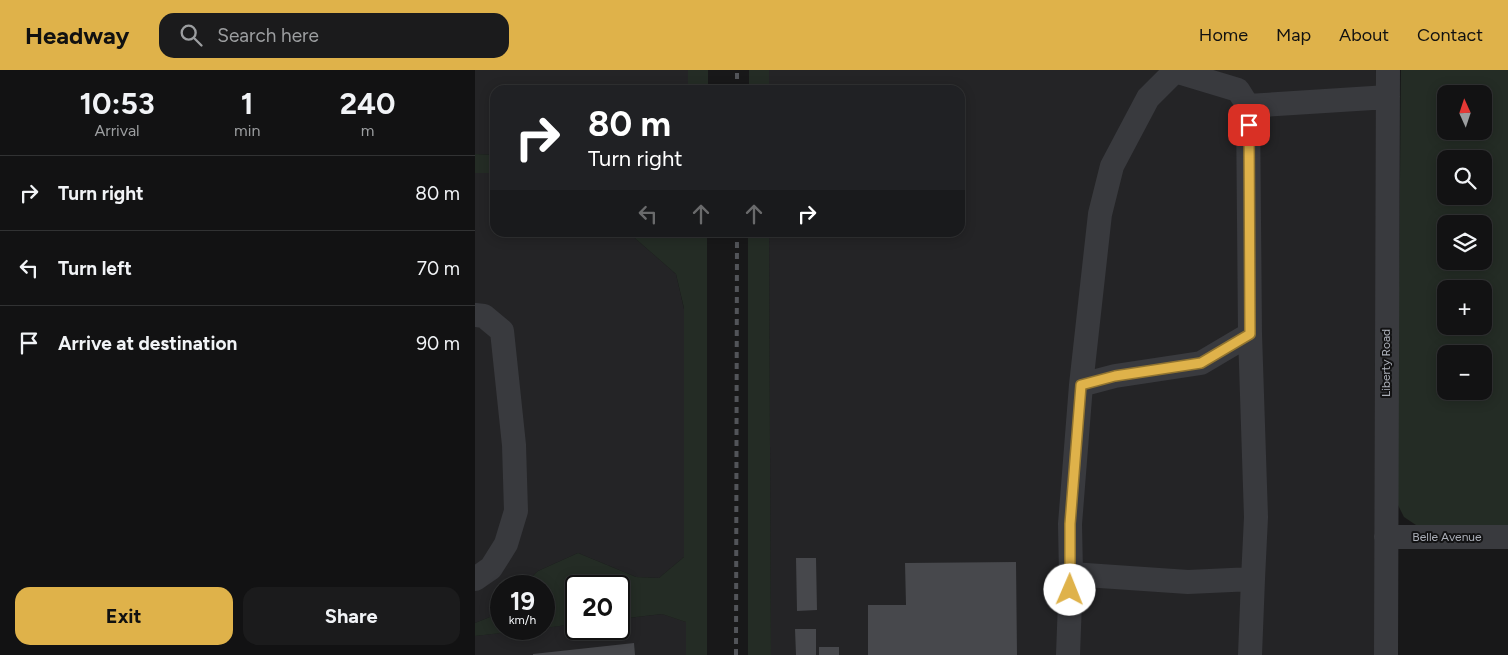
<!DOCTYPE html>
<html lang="en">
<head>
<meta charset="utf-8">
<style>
  :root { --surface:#121213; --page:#1b1b1c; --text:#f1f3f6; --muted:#9c9ea0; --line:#313233; --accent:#dfb24a }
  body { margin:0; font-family:Figtree,sans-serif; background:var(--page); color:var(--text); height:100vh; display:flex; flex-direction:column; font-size:19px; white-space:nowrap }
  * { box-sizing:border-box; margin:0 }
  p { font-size:16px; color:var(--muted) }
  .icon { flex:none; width:28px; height:28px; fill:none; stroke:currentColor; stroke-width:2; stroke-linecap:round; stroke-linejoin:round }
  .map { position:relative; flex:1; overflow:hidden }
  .side { display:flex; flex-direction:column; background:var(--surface); width:475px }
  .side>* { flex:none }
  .top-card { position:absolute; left:15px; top:15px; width:475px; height:152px; border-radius:15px; box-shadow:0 2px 12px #0003,0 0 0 1px var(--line); background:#202124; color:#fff; overflow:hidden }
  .needle { width:32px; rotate:357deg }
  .tools { position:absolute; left:962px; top:15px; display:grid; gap:10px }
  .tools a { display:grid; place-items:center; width:55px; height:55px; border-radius:10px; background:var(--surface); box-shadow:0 2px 12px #0003,0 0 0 1px var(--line); font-size:25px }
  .speed { position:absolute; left:15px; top:505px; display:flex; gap:10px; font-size:25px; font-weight:700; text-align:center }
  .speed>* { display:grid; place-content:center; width:65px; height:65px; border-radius:50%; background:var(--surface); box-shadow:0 2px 12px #0003,0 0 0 1px var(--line); line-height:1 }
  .speed small { font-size:12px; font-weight:400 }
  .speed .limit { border:2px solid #111; border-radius:8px; background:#fff; color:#111 }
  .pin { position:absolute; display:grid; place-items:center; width:42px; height:42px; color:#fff; margin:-21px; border-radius:10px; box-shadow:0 2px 8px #0006 }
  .me { position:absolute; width:55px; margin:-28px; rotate:1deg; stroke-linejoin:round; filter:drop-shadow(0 0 4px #0008) }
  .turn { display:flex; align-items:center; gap:18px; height:105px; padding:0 15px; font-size:22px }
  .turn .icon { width:65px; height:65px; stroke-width:2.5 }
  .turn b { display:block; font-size:35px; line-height:42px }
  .lanes { display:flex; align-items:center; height:48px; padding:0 15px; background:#0003; justify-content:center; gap:25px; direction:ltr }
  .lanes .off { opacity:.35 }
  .eta { display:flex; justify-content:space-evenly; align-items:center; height:85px; text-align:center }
  .eta b { font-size:30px; font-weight:700; line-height:35px }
  .cta { display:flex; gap:10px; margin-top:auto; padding:10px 15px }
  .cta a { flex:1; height:58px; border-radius:15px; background:var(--accent); color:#111; font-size:20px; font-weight:700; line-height:58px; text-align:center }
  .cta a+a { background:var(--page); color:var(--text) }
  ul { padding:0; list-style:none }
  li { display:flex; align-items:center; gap:15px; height:75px; padding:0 15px; border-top:1px solid var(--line) }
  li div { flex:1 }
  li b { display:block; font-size:19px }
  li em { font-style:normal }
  header { display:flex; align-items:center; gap:30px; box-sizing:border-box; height:70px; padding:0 25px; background:var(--accent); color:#111 }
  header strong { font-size:24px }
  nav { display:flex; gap:28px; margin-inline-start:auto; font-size:18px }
  .search { width:350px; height:45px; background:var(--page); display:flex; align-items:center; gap:12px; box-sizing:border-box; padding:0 18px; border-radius:15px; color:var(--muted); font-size:19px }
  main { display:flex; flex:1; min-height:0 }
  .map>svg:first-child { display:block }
  .built { fill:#242426 }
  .green { fill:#242c25; fill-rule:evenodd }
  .building { fill:#47484c }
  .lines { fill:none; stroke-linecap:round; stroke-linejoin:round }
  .minor { stroke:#393a3e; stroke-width:24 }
  .rail { stroke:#525459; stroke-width:4; stroke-dasharray:6 5; stroke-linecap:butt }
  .route-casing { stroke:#917430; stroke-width:12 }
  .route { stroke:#dfb24a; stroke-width:9 }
  .labels { text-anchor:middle; stroke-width:4; stroke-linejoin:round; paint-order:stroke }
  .street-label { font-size:12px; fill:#abafb8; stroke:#131314 }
</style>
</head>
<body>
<header>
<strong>Headway</strong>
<div class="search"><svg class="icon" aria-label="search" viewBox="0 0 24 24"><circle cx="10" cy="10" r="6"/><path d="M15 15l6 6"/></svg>Search here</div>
<nav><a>Home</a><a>Map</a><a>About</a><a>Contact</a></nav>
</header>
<main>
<section class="side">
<div class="eta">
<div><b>10:53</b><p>Arrival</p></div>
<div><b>1</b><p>min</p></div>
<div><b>240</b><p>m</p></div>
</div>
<ul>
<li><svg class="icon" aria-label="right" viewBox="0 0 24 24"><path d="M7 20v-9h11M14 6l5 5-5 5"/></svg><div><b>Turn right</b></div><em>80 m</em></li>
<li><svg class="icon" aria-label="left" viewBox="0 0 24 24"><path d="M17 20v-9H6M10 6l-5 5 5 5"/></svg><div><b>Turn left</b></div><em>70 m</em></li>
<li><svg class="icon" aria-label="arrive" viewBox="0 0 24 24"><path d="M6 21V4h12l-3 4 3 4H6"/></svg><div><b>Arrive at destination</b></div><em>90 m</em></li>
</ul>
<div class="cta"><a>Exit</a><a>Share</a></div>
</section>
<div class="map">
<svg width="1033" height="585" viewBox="0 0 1033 585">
  <rect width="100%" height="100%" fill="#181819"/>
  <path class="built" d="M0 0H213V20H20V85L0 84Z
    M294 0H902V585H296L294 163 485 162V20H294Z
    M0 103H20V162L154 163 201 204 209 239V487L184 508 161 507 103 483 63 501 47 516H26V538L20 545 0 553Z
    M187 544 211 552V585H0V566L101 554V559H144V549Z"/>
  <path class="green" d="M213 0H233V20H213Z
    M274 0H294V20H274Z
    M926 0H1033V457H944L929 447 922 433ZM971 24H1009V61H971ZM971 89H1009V126H971ZM971 154H1009V191H971ZM971 219H1009V256H971ZM971 284H1009V321H971Z
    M0 84 20 85V103H0Z
    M154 163H232V585H211V552L187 544 144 549V516H101V554L69 558V516H47L63 501 103 483 161 507 184 508 209 487V238L201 204Z
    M273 163H294L296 585H273Z
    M26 538V559H62L0 566V553L20 545Z"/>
  <path class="building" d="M321 488H341L342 540 322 541Z
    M541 492 542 585H393V535H431L430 493Z
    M320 559H341V585H321Z
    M159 573 160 585H58V584Z
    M344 577H364V585H344Z"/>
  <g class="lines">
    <path class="minor" d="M0 245 9 246 27 261 39 375 41 441 31 474 16 498 0 509
      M775 264 726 293 640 306 606 315 595 454 596 504 713 512 778 509 781 447 775 264 773 36 913 27
      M606 315 625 144 637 96 673 28 700 1 763 20 773 36
      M911 467H1033
      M593 585 596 504
      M775 585 778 509
      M911 585 913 0"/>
    <path class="rail" d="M262 20V0
      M261 585 262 162"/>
  </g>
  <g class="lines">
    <defs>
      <path id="route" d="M595 520V454L606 315 640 306 726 293 775 264 774 55"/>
    </defs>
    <use href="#route" class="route-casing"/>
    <use href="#route" class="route"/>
  </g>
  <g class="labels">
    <g class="street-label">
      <text transform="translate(911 293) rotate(-90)" y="4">Liberty Road</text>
      <text x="972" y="471">Belle Avenue</text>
    </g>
  </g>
</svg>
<div class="tools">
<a><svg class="needle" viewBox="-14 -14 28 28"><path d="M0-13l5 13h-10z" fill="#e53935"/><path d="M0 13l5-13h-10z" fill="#9c9ea0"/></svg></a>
<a><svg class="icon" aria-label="search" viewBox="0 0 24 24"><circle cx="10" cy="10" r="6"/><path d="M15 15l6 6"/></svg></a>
<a><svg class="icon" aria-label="layers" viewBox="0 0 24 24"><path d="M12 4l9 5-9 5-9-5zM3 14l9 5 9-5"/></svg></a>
<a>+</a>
<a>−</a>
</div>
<div class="speed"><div>19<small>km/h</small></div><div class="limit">20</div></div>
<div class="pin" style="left:774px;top:55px;background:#d93025"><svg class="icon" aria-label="arrive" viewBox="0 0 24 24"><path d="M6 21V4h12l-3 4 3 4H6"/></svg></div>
<svg class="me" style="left:595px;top:520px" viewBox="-20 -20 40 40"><circle r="19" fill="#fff"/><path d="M0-13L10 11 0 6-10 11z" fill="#dfb24a"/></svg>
<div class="top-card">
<div class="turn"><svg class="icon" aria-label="right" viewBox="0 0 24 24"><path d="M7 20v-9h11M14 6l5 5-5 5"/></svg><div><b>80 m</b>Turn right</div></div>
<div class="lanes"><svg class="icon off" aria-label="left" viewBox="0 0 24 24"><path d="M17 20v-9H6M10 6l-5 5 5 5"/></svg><svg class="icon off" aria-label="ahead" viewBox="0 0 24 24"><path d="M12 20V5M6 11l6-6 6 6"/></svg><svg class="icon off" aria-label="ahead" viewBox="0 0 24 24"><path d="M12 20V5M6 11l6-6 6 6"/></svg><svg class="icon" aria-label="right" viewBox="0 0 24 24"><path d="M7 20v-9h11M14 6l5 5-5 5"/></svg></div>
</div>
</div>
</main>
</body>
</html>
